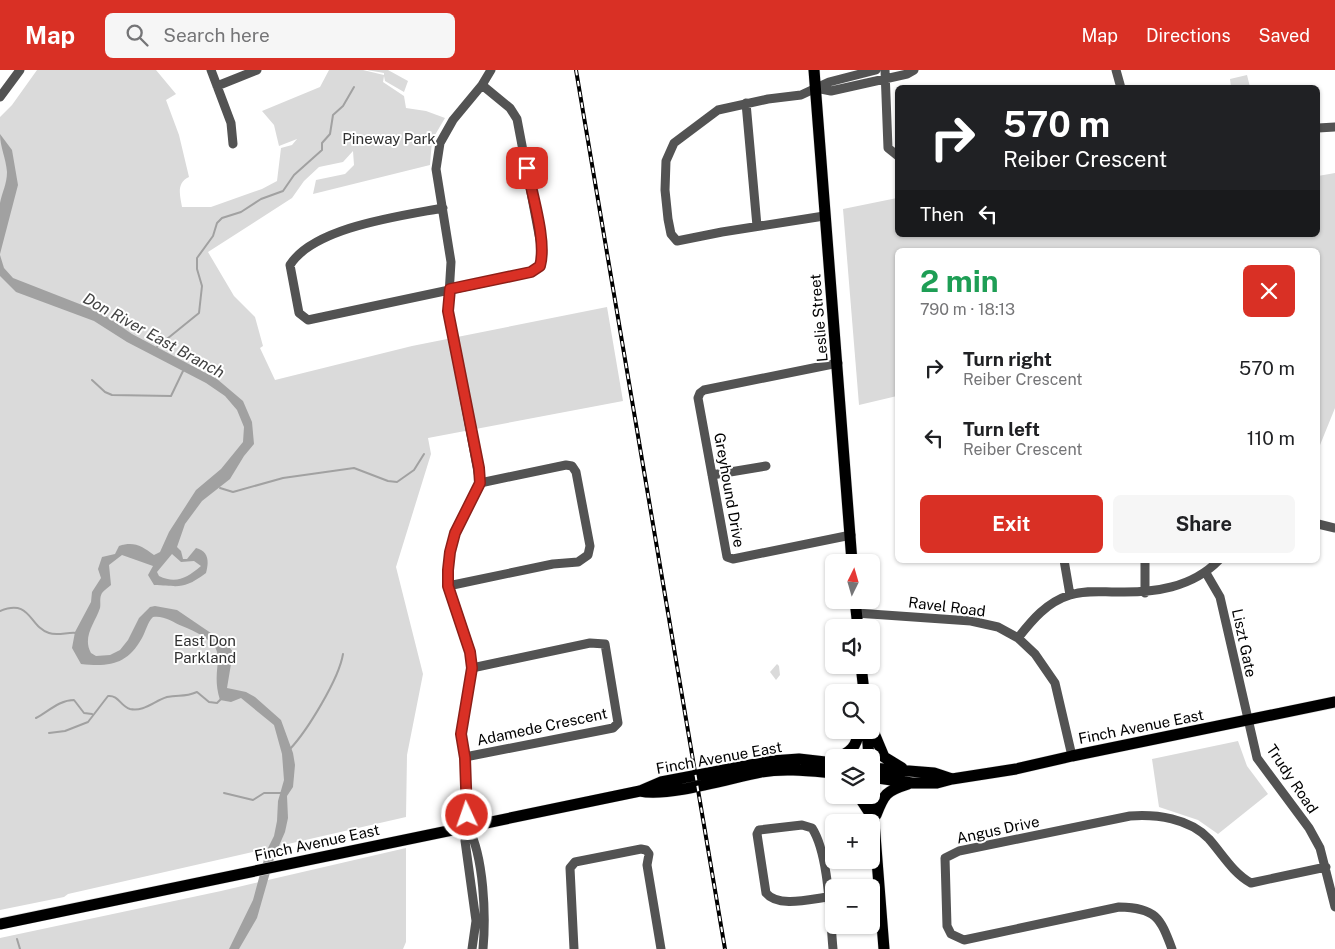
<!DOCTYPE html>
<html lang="en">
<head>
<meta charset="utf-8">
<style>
  :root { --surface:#fff; --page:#f6f6f6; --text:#202124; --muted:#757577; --accent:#d93025 }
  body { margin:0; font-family:"Public Sans",sans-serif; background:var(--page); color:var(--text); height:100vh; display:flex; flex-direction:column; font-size:19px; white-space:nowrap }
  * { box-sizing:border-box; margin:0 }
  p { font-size:16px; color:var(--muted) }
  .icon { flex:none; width:28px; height:28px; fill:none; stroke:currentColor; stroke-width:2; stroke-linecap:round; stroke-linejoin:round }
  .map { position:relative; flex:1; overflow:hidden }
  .details { position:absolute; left:895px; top:178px; width:425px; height:315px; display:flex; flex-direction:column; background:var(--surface); border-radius:8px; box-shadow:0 1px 4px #0004 }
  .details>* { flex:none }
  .banner { position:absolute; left:895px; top:15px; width:425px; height:152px; border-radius:8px; box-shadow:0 1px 4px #0004; background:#202124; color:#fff; overflow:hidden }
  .needle { width:32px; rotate:5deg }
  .tools { position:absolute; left:825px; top:484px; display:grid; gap:10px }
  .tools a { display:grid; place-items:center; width:55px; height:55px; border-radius:8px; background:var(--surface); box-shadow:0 1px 4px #0004; font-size:25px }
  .pin { position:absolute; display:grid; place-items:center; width:42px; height:42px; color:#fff; margin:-21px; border-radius:10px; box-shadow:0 2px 8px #0006 }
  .me { position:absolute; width:55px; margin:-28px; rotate:357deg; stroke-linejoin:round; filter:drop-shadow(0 0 4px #0008) }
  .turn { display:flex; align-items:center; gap:18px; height:105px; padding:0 25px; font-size:22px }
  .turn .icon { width:65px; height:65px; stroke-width:2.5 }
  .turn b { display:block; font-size:35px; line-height:42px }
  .then { display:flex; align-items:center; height:48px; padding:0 25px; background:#0003; gap:10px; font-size:19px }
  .round { display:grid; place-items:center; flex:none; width:52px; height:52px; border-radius:8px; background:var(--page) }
  .head { display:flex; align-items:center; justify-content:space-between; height:85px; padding:0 25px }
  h1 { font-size:30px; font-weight:700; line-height:38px; color:#1e9e55 }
  .action { display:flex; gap:10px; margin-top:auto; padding:10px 25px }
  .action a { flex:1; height:58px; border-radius:8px; background:var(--accent); color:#fff; font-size:20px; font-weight:700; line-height:58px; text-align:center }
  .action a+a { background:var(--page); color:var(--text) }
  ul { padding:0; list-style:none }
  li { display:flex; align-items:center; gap:15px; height:70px; padding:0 25px }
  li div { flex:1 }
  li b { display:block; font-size:19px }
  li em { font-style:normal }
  header { display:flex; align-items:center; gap:30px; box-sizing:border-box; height:70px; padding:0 25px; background:var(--accent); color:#fff }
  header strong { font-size:24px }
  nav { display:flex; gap:28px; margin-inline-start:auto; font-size:18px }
  .search { width:350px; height:45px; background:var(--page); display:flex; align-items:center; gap:12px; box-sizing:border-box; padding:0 18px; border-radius:8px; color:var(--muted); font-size:19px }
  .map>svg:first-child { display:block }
  .green { fill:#dadada }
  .water { fill:#a1a1a1; fill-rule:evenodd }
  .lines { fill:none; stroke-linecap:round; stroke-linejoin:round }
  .stream { stroke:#a1a1a1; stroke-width:2 }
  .major-casing { stroke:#dbdbdb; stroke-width:12 }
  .minor { stroke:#535353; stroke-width:9 }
  .major { stroke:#000; stroke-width:11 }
  .rail-casing { stroke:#000; stroke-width:4 }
  .rail { stroke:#fff; stroke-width:2; stroke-dasharray:5.5; stroke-linecap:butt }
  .route-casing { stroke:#8d1f18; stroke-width:12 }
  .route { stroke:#d93025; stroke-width:9 }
  .labels { text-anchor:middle; stroke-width:4; stroke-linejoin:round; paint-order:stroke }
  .park-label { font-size:15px; fill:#313131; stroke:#fff }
  .street-label { font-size:15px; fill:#000; stroke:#fff }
  .water-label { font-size:16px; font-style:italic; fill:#424242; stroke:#fff }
</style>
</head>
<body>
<header>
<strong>Map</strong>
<div class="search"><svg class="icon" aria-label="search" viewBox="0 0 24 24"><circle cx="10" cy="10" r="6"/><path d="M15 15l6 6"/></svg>Search here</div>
<nav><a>Map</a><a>Directions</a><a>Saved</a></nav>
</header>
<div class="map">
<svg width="1335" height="879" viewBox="0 0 1335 879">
  <rect width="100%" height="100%" fill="#fff"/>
  <path class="green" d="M37 0H156L176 24 166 30 179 65 189 107C176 113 180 125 182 137H211L262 119 277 111 281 78 292 75 297 69 279 76 274 55 262 41 320 17 329 0H363L384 5V3L367 0H388L408 11 404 22 385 11 384 6 383 12 404 26 406 38 426 41 445 48 432 70 430 95 313 124 316 110 345 104 354 95 353 81 343 92 319 97 304 111 292 128 208 182 234 226 255 247 263 276 260 278 275 310 412 276 607 237 623 331 428 368 431 384 396 497 423 604 407 685 406 747 68 824 64 827 0 840V47L12 35Z
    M1247 5 1250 17H1231L1230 9Z
    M1335 103V338L1318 380V180H898L897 326 859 335 843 139 897 128 898 165H1318V106Z
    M777 594 779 596 780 605 776 610 770 602Z
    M1238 671 1247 696 1268 724 1218 764 1198 750 1159 737 1152 689Z
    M406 778V872L403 879H0V868L221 821Z"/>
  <path class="water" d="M0 64 12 80 18 115 0 184C0 168 0 149 0 133 2 122 7 114 7 102 6 88 0 77 0 64Z
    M0 185 4 198 13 208 100 242 132 264 217 309 243 331 252 352 254 374 244 386 230 409 202 431 185 454 177 477 181 481 183 489H187L196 478C209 481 209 492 206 503 183 520 180 516 154 515L148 505 153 496 122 485 109 495 111 515C108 518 104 520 102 523 99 528 101 533 100 538 95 553 82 567 91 583L96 586 110 585 120 580 128 570 139 548 150 537 155 536 177 540 227 574 233 582 227 618 246 622 255 627 281 650 293 683 295 695 293 717 287 726 288 748 285 762 275 785 257 848 239 879H229L253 830 266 782 274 766 277 751 278 731 284 710 282 684 274 655 241 628 231 632 220 630C207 589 240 580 182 556 173 552 163 545 153 547 147 553 146 561 142 568 127 595 109 597 81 594L72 578 75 562 91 532 92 522 101 508 98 499 102 487 115 484 119 476C134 471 142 476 154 485L160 482 169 462 196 420 221 399 243 372 244 357 237 340 225 326 206 313 127 272 94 251 16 222 0 206ZM172 484 181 492 194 491 201 496C187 508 176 514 159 506L157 502Z"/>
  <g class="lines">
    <path class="stream" d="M157 277 199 243 202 216 197 199V188L213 166 217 153 222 148 241 142 261 129 283 121 294 105 322 80V73L330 64 333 45 343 36 354 17
      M92 310 105 322 112 325 171 326 183 301
      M220 418 233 422 283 408 354 398 388 411 397 412 414 400 424 384
      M0 541C31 528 29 557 49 563 57 566 68 562 76 563
      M36 648C48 642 59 630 74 630L84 643 92 644
      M49 663 65 661 88 652 108 626C119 625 120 636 130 639 144 642 154 631 167 627 179 624 183 628 197 622L209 632 217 633 221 629
      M290 679C307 661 339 609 343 584
      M224 723 253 730 264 723H281
      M17 869 20 879"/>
    <defs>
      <path id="major" d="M814 0 852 492
        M855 530 858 558
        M861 595 864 622
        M871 656 884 687 902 698
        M867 660 869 688
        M835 688C851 683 857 676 859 660
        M871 698 934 703 952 709
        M871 707 912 713H937L952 709 1016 699 1072 686 1335 632
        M871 714 884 879
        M640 721C669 727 730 708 761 702 785 698 810 701 834 703
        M858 725 873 748
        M876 745C884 724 886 721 908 714
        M0 854 640 721 661 712 771 691 799 689 834 693"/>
    </defs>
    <use href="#major" class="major-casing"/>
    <path class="minor" d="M211 0 231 53 233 74
      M885 0 888 78 898 86
      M1116 0 1121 18
      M217 16 257 0
      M816 18 831 21 907 4 914 0
      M0 27 20 0
      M746 33 757 156
      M1318 58 1335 57
      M443 138C401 146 314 157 290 195L299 243 308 250 487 212 531 202 539 196 542 186 540 170 517 49 510 38 482 15
      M824 146 722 162 677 171 671 164 668 149 665 120 666 91 674 73 718 40 768 29 801 25 829 12 876 0
      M838 293 704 320 700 323 698 328 727 487 733 489 851 465
      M712 405 766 396
      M1318 454 1335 458
      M1064 490 1070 525
      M1206 503 1220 527 1257 688 1309 758 1320 778 1335 837
      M448 516 553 494 578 492 588 485 590 476 576 402 572 396 566 395 480 413
      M1145 523V490
      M856 543 971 551 998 557 1018 568 1035 584 1055 613 1072 686
      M1018 568C1032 550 1047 532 1070 525 1085 520 1101 522 1116 522 1154 523 1192 518 1219 490
      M465 687 613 658 618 653 605 574 590 573 472 598
      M468 757C484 787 486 845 483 879
      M828 827C811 829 778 838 766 823L757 764 759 760 802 755 812 758C829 784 830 847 833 879
      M472 879 476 851 465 771 468 756 465 687 461 664 472 598 470 582 448 516V500L450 482 455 463 480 413 448 241 451 192 436 99 440 73 453 50 482 15 491 0
      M574 879 570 798 575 792 641 779 646 780 649 784 647 795 661 879
      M1172 879C1160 847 1156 838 1119 837L964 870 951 864 947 856 945 788 959 781 1130 746C1156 744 1189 748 1209 769 1223 785 1233 803 1251 813L1326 797"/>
    <use href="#major" class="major"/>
    <defs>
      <path id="rail" d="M576 0 725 879"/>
    </defs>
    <use href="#rail" class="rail-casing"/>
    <use href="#rail" class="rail"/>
  </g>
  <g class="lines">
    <defs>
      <path id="route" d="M467 745 465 688 461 664 472 598 470 582 448 516V500L450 482 455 463 480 413 479 398 448 241 450 219 531 202 540 196C547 171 532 125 527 98"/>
    </defs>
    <use href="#route" class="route-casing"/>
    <use href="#route" class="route"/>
  </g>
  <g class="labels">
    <g class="park-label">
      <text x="389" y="74">Pineway Park</text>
      <text x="205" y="576">East Don<tspan x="205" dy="17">Parkland</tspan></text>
    </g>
    <g class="street-label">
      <text transform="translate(819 248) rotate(-95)" y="5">Leslie Street</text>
      <text transform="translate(729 420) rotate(80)" y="5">Greyhound Drive</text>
      <text transform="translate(947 537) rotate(7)" y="5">Ravel Road</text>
      <text transform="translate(1244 573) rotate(78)" y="5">Liszt Gate</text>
      <text transform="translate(542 657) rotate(-12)" y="5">Adamede Crescent</text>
      <text transform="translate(1141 657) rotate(-11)" y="5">Finch Avenue East</text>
      <text transform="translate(719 688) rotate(-10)" y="5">Finch Avenue East</text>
      <text transform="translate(1292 709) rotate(56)" y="5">Trudy Road</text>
      <text transform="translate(998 760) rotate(-12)" y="5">Angus Drive</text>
      <text transform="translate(317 773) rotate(-12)" y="5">Finch Avenue East</text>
    </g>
    <g class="water-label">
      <text transform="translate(154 265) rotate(29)" y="6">Don River East Branch</text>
    </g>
  </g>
</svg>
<div class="tools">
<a><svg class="needle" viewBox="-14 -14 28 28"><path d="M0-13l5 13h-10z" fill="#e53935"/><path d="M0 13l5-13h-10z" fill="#757577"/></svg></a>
<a><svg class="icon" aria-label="sound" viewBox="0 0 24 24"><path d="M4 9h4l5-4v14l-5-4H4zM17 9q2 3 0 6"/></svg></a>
<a><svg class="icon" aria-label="search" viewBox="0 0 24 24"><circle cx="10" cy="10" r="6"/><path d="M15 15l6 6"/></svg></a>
<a><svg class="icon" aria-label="layers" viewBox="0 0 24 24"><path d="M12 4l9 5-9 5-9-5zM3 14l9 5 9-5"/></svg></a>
<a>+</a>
<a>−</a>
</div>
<div class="pin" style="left:527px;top:98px;background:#d93025"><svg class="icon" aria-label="arrive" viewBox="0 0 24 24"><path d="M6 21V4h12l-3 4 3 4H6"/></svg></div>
<svg class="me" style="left:467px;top:745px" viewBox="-20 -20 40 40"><circle r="17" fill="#d93025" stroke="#fff" stroke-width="3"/><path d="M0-11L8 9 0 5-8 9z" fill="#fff"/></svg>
<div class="banner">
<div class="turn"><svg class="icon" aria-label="right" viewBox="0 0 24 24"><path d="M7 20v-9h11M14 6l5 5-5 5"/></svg><div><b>570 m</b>Reiber Crescent</div></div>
<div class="then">Then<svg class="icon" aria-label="left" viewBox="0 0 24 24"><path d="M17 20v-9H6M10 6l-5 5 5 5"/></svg></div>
</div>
<section class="details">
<div class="head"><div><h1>2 min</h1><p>790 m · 18:13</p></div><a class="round" style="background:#d93025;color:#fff"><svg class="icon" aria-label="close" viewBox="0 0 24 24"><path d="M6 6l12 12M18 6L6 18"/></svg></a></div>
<ul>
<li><svg class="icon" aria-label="right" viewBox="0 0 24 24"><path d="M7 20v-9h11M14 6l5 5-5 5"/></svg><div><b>Turn right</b><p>Reiber Crescent</p></div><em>570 m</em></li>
<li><svg class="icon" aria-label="left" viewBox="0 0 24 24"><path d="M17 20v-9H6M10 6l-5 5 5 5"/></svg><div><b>Turn left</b><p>Reiber Crescent</p></div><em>110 m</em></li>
</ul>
<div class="action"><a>Exit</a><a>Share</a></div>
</section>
</div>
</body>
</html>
